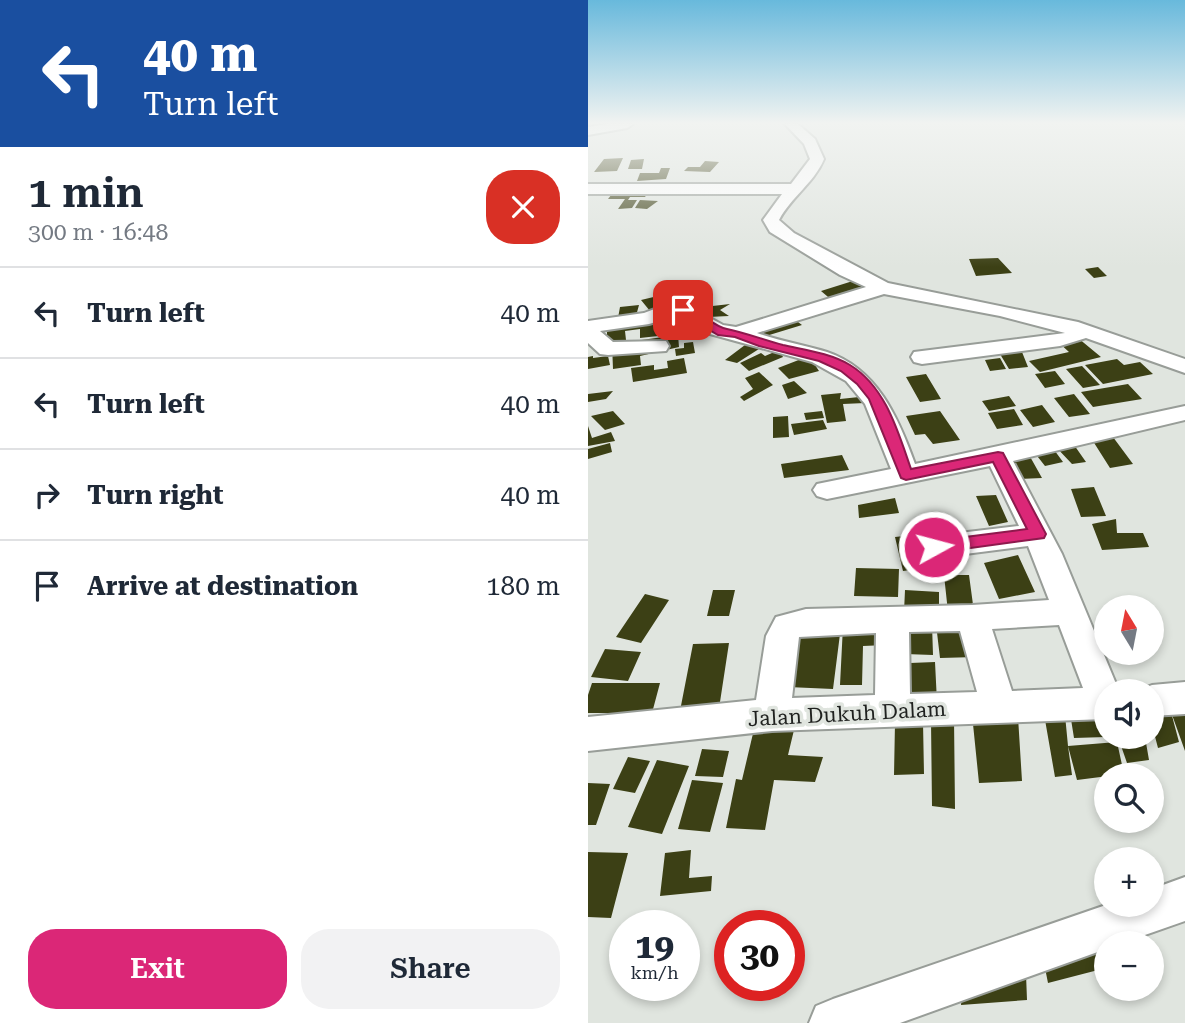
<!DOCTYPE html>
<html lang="en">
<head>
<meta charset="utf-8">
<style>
  :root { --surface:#fff; --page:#f2f2f3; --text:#1f2937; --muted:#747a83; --line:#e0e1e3; --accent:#db2777 }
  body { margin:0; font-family:"Roboto Serif",serif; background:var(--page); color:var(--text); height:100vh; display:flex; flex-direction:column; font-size:26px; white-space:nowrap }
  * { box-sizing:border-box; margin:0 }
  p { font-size:23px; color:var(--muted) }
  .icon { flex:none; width:38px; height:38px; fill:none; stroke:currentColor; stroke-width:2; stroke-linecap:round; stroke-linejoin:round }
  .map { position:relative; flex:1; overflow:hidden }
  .sheet { display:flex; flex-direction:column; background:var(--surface); width:588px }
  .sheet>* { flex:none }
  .guide { background:#1a4fa0; color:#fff; overflow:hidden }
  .needle { width:46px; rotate:350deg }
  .controls { position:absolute; left:506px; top:595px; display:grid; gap:14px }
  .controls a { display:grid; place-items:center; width:70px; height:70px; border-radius:50%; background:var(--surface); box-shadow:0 4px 10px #0003; font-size:35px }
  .speed { position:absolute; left:21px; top:910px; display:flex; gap:14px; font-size:35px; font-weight:700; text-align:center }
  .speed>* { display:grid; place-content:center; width:91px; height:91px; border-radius:50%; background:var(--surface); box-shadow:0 4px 10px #0003; line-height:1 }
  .speed small { font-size:18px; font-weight:400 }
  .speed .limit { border:10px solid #d22; background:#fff; color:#111 }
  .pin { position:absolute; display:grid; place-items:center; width:60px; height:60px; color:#fff; margin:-30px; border-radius:14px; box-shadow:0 4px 10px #0006 }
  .me { position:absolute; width:77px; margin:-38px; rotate:83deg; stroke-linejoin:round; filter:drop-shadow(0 0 5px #0008) }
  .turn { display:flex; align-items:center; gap:24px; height:147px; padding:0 28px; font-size:32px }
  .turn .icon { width:91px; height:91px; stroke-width:2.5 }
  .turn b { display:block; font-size:49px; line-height:60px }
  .round { display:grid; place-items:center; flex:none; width:74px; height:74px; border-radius:28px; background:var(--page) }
  .overview { display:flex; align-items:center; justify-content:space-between; height:119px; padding:0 28px }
  h1 { font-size:42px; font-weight:600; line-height:52px }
  .cta { display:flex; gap:14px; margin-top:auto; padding:14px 28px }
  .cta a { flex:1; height:80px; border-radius:28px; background:var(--accent); color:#fff; font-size:28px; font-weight:600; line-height:80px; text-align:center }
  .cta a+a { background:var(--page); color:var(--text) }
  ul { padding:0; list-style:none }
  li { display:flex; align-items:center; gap:21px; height:91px; padding:0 28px; border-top:2px solid var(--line) }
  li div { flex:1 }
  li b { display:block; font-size:26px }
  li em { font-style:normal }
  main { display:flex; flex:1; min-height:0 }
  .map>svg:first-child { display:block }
  .building { fill:#3c4015 }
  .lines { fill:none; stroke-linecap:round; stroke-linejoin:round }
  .minor-casing { stroke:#989d98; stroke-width:4 }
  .minor { fill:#fff; fill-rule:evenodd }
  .route { fill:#db2777; stroke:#8e194d; stroke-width:2 }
  .labels { text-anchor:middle; stroke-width:7; stroke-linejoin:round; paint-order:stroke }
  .near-street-label { font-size:21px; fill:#1f211f; stroke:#e0e5df }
</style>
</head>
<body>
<main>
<section class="sheet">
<div class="guide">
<div class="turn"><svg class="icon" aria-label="left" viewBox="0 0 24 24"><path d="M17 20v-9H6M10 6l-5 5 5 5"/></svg><div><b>40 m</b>Turn left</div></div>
</div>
<div class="overview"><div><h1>1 min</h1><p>300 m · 16:48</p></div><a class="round" style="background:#d93025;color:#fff"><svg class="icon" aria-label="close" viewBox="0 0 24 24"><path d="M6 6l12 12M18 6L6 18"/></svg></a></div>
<ul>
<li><svg class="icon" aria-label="left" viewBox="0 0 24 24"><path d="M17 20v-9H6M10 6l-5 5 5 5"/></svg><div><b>Turn left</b></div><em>40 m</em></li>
<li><svg class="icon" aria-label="left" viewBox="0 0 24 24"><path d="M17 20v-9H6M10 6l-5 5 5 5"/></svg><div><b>Turn left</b></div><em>40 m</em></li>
<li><svg class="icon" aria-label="right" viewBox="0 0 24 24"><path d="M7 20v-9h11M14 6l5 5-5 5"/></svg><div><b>Turn right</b></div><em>40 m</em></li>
<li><svg class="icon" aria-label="arrive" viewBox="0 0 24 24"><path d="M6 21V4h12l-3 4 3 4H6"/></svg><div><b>Arrive at destination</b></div><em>180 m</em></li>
</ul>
<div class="cta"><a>Exit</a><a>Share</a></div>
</section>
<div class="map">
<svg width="597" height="1023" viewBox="0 0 597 1023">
  <rect width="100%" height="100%" fill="#e0e5df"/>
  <path class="building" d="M35 158 29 171 6 172 16 159Z
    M56 159 54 169H40L43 160Z
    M117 161 131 162 122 172 96 171 100 167H112Z
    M73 168H82L78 179 49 181 52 173H71Z
    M27 190H62L57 197H42L40 200H49L44 208 30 209 37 199H20Z
    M52 200 70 201 59 209 47 208Z
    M410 258 424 273 388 276 381 259Z
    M510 267 519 276 506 278 497 269Z
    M268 280 276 286 246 302 233 291Z
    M74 295 82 307 62 311 53 300Z
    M142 304 132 310 141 316 120 317 107 308Z
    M51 305 48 316 30 318 32 307Z
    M80 313 104 314 102 333 72 332V321L80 320Z
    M206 319 214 325 178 336 171 330Z
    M69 320 70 336 52 338V329L37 331 38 340 19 343V326Z
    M90 335 91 347 52 356 53 365 25 369 24 344Z
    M490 338 513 357 452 372 441 361 481 352 470 342Z
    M105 342 107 353 88 356 87 349 96 348V343Z
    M161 342 177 345 149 363 137 360Z
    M191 350 195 357 161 371 152 363 173 353 177 356Z
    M434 352 440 367 421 369 412 354Z
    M5 356V358L20 356 22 365 0 369V357Z
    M221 356 231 371 201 379 190 368Z
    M96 358 99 373 45 382 43 368 66 365V370L80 368 79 361Z
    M412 358 418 369 402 371 397 360Z
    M529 359 536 365 552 362 565 374 515 384 497 365Z
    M494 366 512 385 495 388 478 369Z
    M467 371 477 384 457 388 447 374Z
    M171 372 185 385 156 401 152 397 165 389 157 378Z
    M338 374 353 399 332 402 318 377Z
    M206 381 219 393 200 399 194 385Z
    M540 384 554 399 505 407 493 392Z
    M25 391 18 399 0 402V394Z
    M253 393 252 399 281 396 277 403 255 404 258 421 239 423 233 395Z
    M486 394 502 414 481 417 466 398Z
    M421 396 428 406 401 411 394 401Z
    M454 405 467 422 445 427 432 410Z
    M426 409 435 425 409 429 400 413Z
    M25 411 37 424 17 430 3 416Z
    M234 411 236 418 218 420 216 413Z
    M352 411 372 440 345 444 337 434 327 435 318 416Z
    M200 416 201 437 185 438V417Z
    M235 420 239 429 206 435 203 424Z
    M0 426 4 438 23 432 27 441 0 446Z
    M522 433 545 464 522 468 503 438Z
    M484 442 498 462 484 464 467 446Z
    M22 443 24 452 0 459V449Z
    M464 447 475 462 457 466 446 452Z
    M440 453 454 478 431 479 420 457Z
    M254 455 261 470 196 478 193 464Z
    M506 487 518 516 493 517 483 489Z
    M408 495 420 522 401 526 388 496Z
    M307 498 311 513 271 518 270 505Z
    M528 519 529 533H555L561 547 514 550 504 524Z
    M336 534 346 567 315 571 307 537Z
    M430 555 447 592 411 599 396 563Z
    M268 568 311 569 310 597 266 596Z
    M356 575H381L386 612H360Z
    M125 590H147L141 616H119Z
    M317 590 351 592V613L316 612Z
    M57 594 81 600 53 643 28 637Z
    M382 622 388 657 352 658 348 624Z
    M317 624H344L345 655 317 654Z
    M255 626H297L298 645 275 646 274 685H252Z
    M210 632 252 634 245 689 200 687Z
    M141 643 130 715 91 716 105 644Z
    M17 649 53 652 40 681 3 677Z
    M347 662 349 702 322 700V663Z
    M4 683H72L64 713H0V695Z
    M597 704V751L583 712 591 742 570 748 564 725V706Z
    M482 713H515L518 737 486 738Z
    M456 714 477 715 480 746 529 742 536 774 489 780 480 746 484 775 467 777Z
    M430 717 434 781 391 783 385 724Z
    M366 718 367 809 344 806 343 721Z
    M335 722 336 774 306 775 307 723Z
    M167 725 206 730 200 755 235 757 227 782 186 780 177 830 138 828 148 779 154 780Z
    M530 737H557L561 760 539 763Z
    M114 749 141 751 135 777 107 776Z
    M40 757 62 761 47 793 25 789Z
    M69 760 101 766 74 834 40 827Z
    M104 780 135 783 122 832 90 829Z
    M0 783 22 784 8 825H0Z
    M103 850 101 878 124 876 123 891 72 896 77 853Z
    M0 852 40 853 23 918 0 917Z
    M516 938 514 969 460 983 455 958Z
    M438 974 439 1000 373 1005 375 985Z"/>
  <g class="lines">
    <defs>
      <path id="minor" d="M19 124H45L39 128 0 135V127Z
        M197 124H210L227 139 236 159C226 183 203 197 191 220L206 233 300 283 490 322 597 359V373L498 338 472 346 334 364 326 362 323 357 326 352 477 333 412 316 296 294 169 333C192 341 216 345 239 352 289 369 310 417 327 464L597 406V420L425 461 474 554 531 691H518V719L184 731 0 751V717L168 700 178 636 188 617 218 609 384 605 461 600 440 546 346 558 336 555 331 547 336 539 346 536 431 526 402 466 239 499 229 496 225 490 229 484 303 469 277 404 258 381 224 362 122 334 91 315 61 324 12 331 25 342 78 341 81 346 78 351 20 355 12 354 0 343V321L56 313 77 305 95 303 135 325 148 327 278 287 252 275 182 232 175 220 194 194H0V184H203L222 159 216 144ZM471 625 495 688 424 691 404 629ZM372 631 389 692 322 694 321 632ZM288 633 287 695 204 698 211 637Z
        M597 682V714L564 716V691L551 690 564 685Z
        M597 877V921L534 943H518V949L312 1023H221L228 1006 245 999 518 905H564V889Z"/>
    </defs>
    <use href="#minor" class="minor-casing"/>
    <use href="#minor" class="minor"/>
  </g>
  <linearGradient id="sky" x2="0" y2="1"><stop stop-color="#68b9dc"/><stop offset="0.46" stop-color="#f1f3f1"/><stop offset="1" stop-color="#f1f3f1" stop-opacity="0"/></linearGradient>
  <rect width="597" height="267" fill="url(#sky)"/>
  <path class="route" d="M91 307C109 305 122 326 139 329 158 333 176 340 195 345 217 350 242 353 262 365 298 387 310 432 323 469L410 452 415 453 458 534 456 538 346 553 340 551 338 547 346 541 439 529 405 462 318 480 313 478 281 399 269 384 253 371 231 361 171 346 147 337 130 335 91 312Z"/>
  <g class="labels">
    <g class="near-street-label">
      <text transform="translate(259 714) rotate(-3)" y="7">Jalan Dukuh Dalam</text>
    </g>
  </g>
</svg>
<div class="controls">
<a><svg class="needle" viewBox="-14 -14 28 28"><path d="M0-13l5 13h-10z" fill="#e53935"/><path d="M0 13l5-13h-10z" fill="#747a83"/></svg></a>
<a><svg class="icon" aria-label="sound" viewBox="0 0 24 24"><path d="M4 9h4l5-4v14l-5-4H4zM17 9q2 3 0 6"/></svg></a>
<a><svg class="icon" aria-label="search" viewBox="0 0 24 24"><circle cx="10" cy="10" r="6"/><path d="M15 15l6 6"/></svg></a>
<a>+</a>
<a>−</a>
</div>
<div class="speed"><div>19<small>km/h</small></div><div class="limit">30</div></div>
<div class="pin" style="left:95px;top:310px;background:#d93025"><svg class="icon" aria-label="arrive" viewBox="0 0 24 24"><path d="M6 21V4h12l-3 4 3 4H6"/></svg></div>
<svg class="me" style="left:346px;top:547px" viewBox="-20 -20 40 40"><circle r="17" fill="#db2777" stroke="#fff" stroke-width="3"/><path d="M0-11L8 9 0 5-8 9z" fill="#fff"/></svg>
</div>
</main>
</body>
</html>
